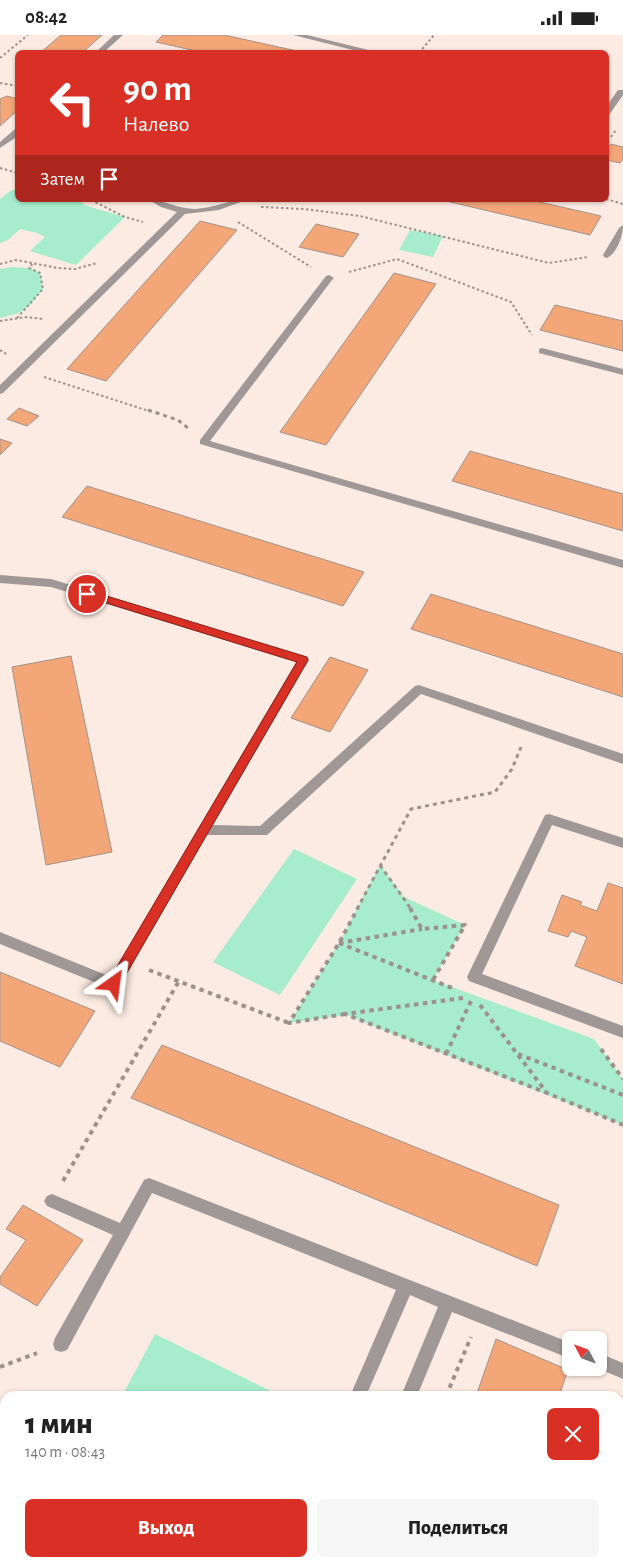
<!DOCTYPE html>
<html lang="ru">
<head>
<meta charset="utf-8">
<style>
  :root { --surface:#fff; --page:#f6f6f6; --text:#222; --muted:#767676; --accent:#d93025 }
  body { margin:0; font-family:"Alegreya Sans",sans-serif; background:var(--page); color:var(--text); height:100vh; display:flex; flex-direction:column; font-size:19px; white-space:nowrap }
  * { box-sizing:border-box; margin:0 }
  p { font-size:16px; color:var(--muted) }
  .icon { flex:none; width:28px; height:28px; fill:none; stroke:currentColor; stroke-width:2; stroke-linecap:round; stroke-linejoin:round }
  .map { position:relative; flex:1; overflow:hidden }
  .panel { position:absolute; left:0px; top:1356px; width:624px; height:176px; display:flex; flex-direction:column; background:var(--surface); border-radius:15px 15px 0 0; box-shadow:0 1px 4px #0004 }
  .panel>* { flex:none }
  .guide { position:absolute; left:15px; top:15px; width:594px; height:152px; border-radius:8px; box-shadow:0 1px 4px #0004; background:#d93025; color:#fff; overflow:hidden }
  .needle { width:32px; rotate:311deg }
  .tools { position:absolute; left:562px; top:1296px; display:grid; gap:10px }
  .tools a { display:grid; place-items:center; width:45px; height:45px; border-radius:8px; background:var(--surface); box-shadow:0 1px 4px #0004; font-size:25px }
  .pin { position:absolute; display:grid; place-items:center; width:42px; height:42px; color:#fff; margin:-21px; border:2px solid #fff; border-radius:50%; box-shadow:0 1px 5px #0007 }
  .me { position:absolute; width:55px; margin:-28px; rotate:31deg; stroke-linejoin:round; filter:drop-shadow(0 0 4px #0008) }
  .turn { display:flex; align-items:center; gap:18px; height:105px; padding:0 25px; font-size:22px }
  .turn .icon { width:65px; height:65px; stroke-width:2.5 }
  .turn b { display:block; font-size:35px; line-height:42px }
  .then { display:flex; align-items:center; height:48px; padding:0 25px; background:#0003; gap:10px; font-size:19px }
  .round { display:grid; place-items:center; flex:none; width:52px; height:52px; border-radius:8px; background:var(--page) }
  .summary { display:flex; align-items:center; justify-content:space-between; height:85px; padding:0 25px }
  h1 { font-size:30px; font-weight:800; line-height:38px }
  .primary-button { display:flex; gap:10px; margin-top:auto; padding:10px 25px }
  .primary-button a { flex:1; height:58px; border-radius:8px; background:var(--accent); color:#fff; font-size:20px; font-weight:800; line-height:58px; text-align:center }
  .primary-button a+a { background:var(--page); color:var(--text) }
  .status { display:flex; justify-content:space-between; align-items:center; height:35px; padding:0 25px; background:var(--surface); direction:ltr }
  .status svg { height:14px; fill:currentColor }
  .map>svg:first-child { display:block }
  .green { fill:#a7eccc }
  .building { fill:#f3a678; stroke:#a2928a }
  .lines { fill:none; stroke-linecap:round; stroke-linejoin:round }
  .path-far2 { stroke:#9d918b; stroke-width:2; stroke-dasharray:2.5 2.5; stroke-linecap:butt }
  .path-far1 { stroke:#9d918b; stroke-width:3; stroke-dasharray:4 4; stroke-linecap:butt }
  .path { stroke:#9d918b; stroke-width:4; stroke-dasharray:4.5 4.5; stroke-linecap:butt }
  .service { fill:#a09896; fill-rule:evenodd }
  .route { fill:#d93025; stroke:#8d1f18 }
</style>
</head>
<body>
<div class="status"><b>08:42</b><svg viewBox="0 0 49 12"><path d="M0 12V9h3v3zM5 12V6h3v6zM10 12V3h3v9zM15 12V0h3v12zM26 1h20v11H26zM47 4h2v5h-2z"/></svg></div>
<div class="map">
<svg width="623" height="1532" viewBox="0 0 623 1532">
  <rect width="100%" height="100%" fill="#fcebe2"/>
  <path class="green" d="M17 154 18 165H80L84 170 125 182 76 230 30 216 45 202 37 198 20 194 8 205 0 208V164L10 156Z
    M410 195 443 201 433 222 399 215Z
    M12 232 29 233 40 238 43 254 30 270 19 278 0 283V234Z
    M294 814 357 844 280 960 213 927Z
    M380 830 404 862 465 890 433 945 594 1004 623 1044V1090L346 980 289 988 339 908Z
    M155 1299 281 1361H122Z"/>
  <path class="building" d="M61 0H102L82 18H40Z
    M163 0H224L306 18H205L156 7Z
    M7 61 18 64V75L0 91V64Z
    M611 109 623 112V124L620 128 606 125V115Z
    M442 165H531L601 181 590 200Z
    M200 186 237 195 106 346 67 334Z
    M316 189 359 199 343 222 299 212Z
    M394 238 436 249 326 410 280 397Z
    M555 270 623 286V316L540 295Z
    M19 373 39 381 27 391 7 384Z
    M0 404 12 408 0 420Z
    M470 416 623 459V496L452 446Z
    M87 451 364 537 343 571 62 482Z
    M431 559 623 619V662L411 594Z
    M71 621 112 817 46 830 12 632Z
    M330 622 368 635 330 697 291 683Z
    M608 848 623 853V949L575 931 587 902 571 896 568 902 548 896 562 860 582 867 580 870 597 876Z
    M0 937 95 976 60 1032 0 1006Z
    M162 1010 559 1170 537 1231 131 1063Z
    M23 1170 83 1205 37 1271 0 1249V1242L26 1205 6 1194Z
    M496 1304 568 1335 559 1361H476Z
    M416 1528H504L502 1532H414Z"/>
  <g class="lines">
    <path class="path-far2" d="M419 18 434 0
      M0 23 28 0
      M0 48 18 51
      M611 102 616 95
      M0 133 18 138
      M606 164 623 169
      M91 165 125 182 143 187
      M261 172 304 174 360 181 549 228 588 222
      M238 187 311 232
      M0 229 16 225 58 233 75 234 97 228
      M349 237 397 224 511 267 532 300
      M17 283 43 254 40 238 29 233 34 227
      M0 286 26 282 43 284
      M0 315 8 320
      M44 342 152 377"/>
    <path class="path-far1" d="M148 375 178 385 188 393
      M380 830 411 874
      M357 874 411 774 495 757 512 734 521 712"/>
    <path class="path" d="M410 873 422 894 465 890 433 945
      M339 908 452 953
      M339 908 422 894
      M149 935 289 988
      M463 963 345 979 547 1058
      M480 970 547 1058 623 1090
      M345 979 289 988 339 908 358 873
      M601 1014 623 1044
      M446 1019 471 966
      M518 1019 623 1060
      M63 1146 179 946
      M0 1332 37 1318
      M446 1361 471 1302
      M0 1442 5 1445
      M141 1528 149 1532
      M374 1532 376 1528"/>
    <path class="service" d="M114 0H123L103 18H95Z
      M293 0H307L381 18H365Z
      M618 55H623V60L609 80H606V72Z
      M15 94H18V101L0 113V107Z
      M149 165C165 165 178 174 195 174 213 173 229 165 246 165L219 175 185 179 3 358 0 359V350L177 177 161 172Z
      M623 190C623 201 617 218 607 223L604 222 603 220 619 193Z
      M329 240 334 243 332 245 210 406 623 525V533L200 409V405L326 241Z
      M542 313 623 334V340L539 318V314Z
      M0 540 51 544 307 622 309 625 213 790 260 791 415 651 419 650 623 719V729L421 659 267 800H207L119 953 114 955 0 909V897L111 942 296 627 51 552 0 548Z
      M549 779 623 803V813L552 790 482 939 623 991V1003L469 946 467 942 543 784 545 780Z
      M149 1143 571 1308V1324L452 1277 417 1361H401L438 1272 410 1260 366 1361H350L396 1255 152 1158 67 1315 61 1317 55 1315 53 1309 55 1303 113 1200 47 1171 44 1166 47 1161 52 1159 120 1188 144 1145Z
      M599 1318 623 1328V1344L595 1332H599Z
      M331 1528H349L347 1532H329Z"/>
  </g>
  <path class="route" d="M87 555 307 622 308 625 118 953 114 954 109 953 107 949 109 945 297 627 84 561V556Z"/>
</svg>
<div class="tools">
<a><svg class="needle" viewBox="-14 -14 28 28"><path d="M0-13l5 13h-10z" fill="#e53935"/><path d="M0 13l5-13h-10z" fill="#767676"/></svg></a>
</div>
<div class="pin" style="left:87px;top:559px;background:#d93025"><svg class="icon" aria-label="arrive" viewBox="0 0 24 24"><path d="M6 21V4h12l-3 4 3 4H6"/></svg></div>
<svg class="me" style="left:114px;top:949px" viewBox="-20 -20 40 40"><path d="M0-17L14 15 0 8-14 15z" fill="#d93025" stroke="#fff" stroke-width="4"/></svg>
<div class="guide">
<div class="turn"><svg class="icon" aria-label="left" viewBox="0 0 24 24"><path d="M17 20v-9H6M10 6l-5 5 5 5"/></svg><div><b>90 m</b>Налево</div></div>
<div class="then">Затем<svg class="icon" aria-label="arrive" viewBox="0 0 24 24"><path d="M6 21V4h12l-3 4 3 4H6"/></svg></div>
</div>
<section class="panel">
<div class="summary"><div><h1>1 мин</h1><p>140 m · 08:43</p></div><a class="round" style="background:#d93025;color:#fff"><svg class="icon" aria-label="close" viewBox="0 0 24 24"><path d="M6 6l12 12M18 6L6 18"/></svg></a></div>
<div class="primary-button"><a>Выход</a><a>Поделиться</a></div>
</section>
</div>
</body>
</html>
